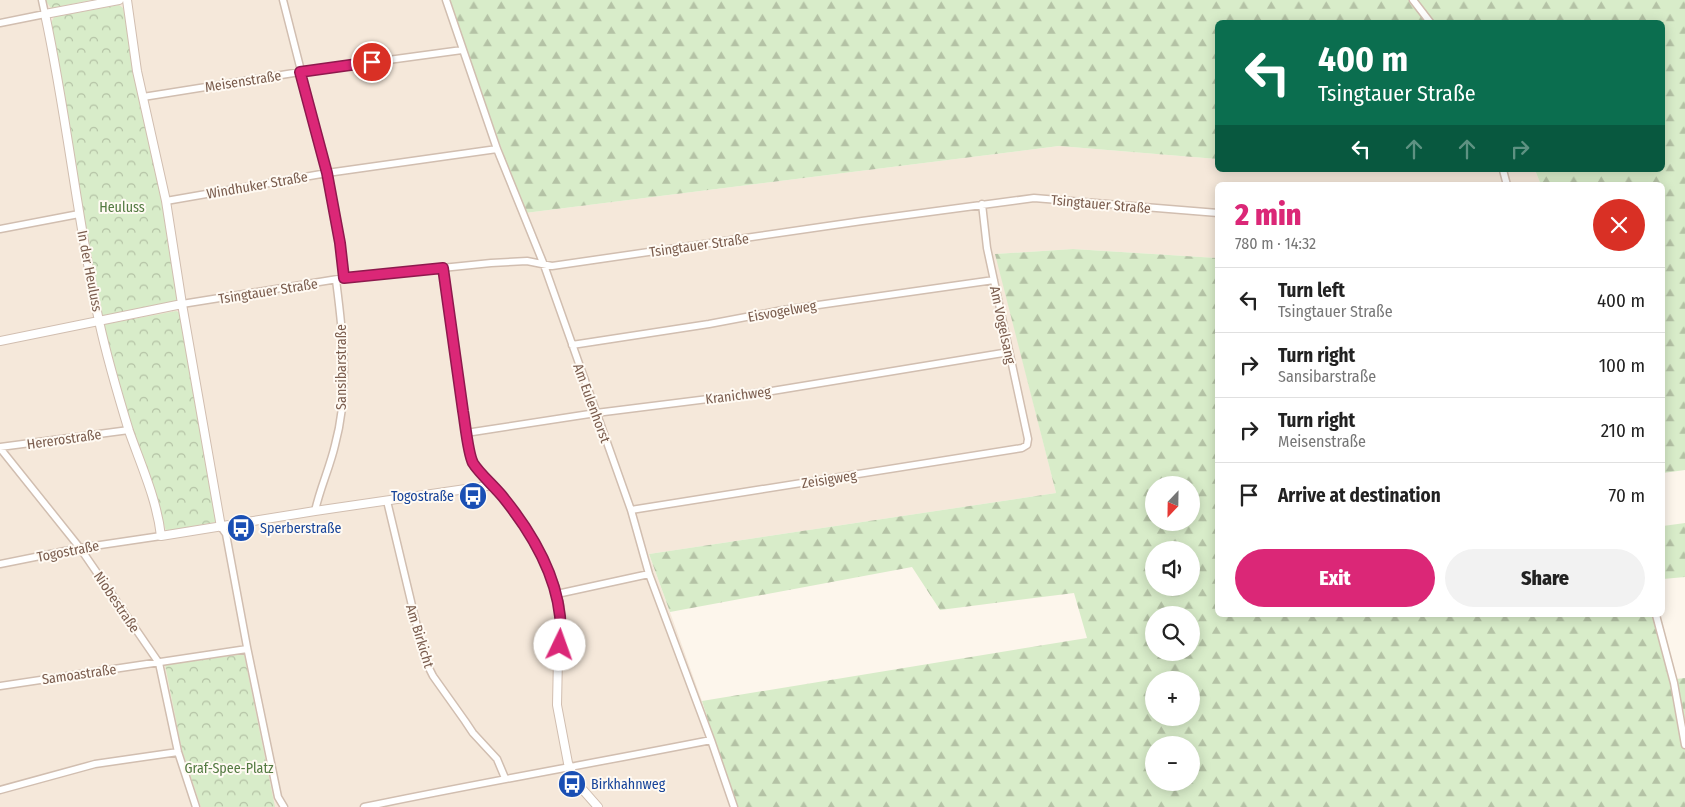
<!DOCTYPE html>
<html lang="en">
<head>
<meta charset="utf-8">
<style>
  :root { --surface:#fff; --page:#f2f2f2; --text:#222; --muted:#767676; --line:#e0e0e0; --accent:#db2777 }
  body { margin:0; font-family:"Fira Sans Condensed",sans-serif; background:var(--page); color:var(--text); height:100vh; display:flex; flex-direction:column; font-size:19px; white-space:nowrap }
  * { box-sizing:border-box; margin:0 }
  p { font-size:16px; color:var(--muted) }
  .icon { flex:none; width:28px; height:28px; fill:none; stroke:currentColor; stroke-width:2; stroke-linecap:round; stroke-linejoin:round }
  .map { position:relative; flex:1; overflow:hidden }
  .sheet { position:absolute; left:1215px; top:182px; width:450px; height:435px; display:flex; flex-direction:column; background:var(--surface); border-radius:8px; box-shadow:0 2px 12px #0003 }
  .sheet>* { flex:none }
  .hud { position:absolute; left:1215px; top:20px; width:450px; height:152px; border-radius:8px; box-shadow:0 2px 12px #0003; background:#0b6e4f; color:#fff; overflow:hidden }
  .needle { width:32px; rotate:202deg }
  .controls { position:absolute; left:1145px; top:476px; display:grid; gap:10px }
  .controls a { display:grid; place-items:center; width:55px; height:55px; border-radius:50%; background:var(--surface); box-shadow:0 2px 12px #0003; font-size:25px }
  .pin { position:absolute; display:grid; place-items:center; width:42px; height:42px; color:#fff; margin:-21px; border:2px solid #fff; border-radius:50%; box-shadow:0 1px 5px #0007 }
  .me { position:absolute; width:55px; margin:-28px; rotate:3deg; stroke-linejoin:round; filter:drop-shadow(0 0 4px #0008) }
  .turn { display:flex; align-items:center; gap:18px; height:105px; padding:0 20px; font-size:22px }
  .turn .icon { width:65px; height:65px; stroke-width:2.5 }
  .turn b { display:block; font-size:35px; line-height:42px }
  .lanes { display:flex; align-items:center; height:48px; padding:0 20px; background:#0003; justify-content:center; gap:25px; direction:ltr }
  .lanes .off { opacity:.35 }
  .round { display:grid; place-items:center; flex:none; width:52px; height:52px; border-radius:26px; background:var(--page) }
  .headline { display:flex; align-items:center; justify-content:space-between; height:85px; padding:0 20px }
  h1 { font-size:30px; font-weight:800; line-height:38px; color:var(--accent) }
  .action { display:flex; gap:10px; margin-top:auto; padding:10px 20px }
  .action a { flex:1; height:58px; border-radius:30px; background:var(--accent); color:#fff; font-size:20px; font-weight:800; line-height:58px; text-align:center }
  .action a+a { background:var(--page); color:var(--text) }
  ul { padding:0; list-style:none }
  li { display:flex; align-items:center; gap:15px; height:65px; padding:0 20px; border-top:1px solid var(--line) }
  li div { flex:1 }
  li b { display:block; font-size:19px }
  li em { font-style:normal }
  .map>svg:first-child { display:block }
  .residential { fill:#f5e8da }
  .forest { fill:url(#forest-firs); fill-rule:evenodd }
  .park { fill:url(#park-crowns) }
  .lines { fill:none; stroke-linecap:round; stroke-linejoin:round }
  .minor-casing { stroke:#d1beb0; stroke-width:9 }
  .tertiary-casing { stroke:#d1beb0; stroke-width:10 }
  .minor { stroke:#fff; stroke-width:6 }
  .tertiary { stroke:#fff; stroke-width:8 }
  .route-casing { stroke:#8e194d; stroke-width:12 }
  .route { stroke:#db2777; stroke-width:9 }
  .labels { text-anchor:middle; stroke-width:4; stroke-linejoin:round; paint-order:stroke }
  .street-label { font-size:14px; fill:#7a5c4d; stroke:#fffaf3 }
  .park-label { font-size:14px; fill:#537a41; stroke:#fffaf3 }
  .transit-label { font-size:14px; fill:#164399; stroke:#fffaf3; text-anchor:start }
</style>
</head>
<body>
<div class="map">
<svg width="1685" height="807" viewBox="0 0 1685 807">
  <defs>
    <pattern id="forest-firs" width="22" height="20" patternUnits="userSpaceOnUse" patternTransform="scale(1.25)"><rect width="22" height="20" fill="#d8ecc9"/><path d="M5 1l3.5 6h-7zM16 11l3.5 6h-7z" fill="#b4c2a5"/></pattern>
    <pattern id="park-crowns" width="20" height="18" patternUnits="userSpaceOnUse" patternTransform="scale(1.25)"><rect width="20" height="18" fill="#d8ecc9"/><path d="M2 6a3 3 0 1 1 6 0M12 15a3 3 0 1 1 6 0" fill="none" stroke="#b4c2a5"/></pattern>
  </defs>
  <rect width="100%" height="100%" fill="#fdf6ec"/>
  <path class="residential" d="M0 0H450L465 49 525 213 1059 146 1217 159 1218 170H1535L1541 185H1218L1217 258 1073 249 996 254 1056 493 649 554 702 701 735 807H0Z"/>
  <path class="forest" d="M450 0H1685V470L1663 473 1662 185H1541L1535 170H1662V22H1218L1217 159 1059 146 525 213 465 49Z
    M1073 249 1217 258 1218 615H1660L1663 631 1676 679 1685 678V807H735L702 701 1087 638 1074 593 940 610 912 567 670 612 649 554 1056 493 995 254ZM1154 485H1191V522H1154ZM1154 550H1191V588H1154ZM1154 615H1191V652H1154ZM1154 680H1191V718H1154ZM1154 745H1191V782H1154Z
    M1685 523V577L1663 579V526Z"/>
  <path class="park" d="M45 0H92L51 8Z
    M119 5 123 8 162 201 178 297 176 302 102 316 100 313 82 214 51 23 54 17Z
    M176 311 181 313 216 522 166 531 149 474 131 426 116 375 104 326 106 324Z
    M244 654 275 807H201L182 750 165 665Z"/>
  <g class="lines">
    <defs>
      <path id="minor" d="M283 0 327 173 340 243 344 278
        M446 0 497 149 544 265 631 510 649 574 711 740 734 807
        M1413 0 1430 22
        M0 23 45 14 42 0
        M143 97 300 72 462 50
        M1503 170 1507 185
        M166 201 327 173 497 149
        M0 229 79 214
        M443 268 466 433 472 463 493 485
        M182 304 344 278 491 263 527 261 552 266 862 221 1034 198 1218 213
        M572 345 709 324 783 310 994 280
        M466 433 596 413 772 391 1009 352
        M0 447 129 430
        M0 448 80 548 159 663 178 752 196 807
        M387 501 425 660 433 676 465 721 473 733 497 759 505 778
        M631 510 1022 448 1027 445 1028 439 987 248 982 204
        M315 511C320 488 330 467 335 445 350 390 343 334 336 280
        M221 527 226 534 247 647 278 797 284 807
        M0 564 80 548 161 536
        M557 594 649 574
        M1656 615 1674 683 1685 745
        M0 686 247 649
        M0 790 95 764 178 752
        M364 807C479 783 595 763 711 740"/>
      <path id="tertiary" d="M119 0 45 14C67 116 77 219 99 321 107 358 118 395 129 431 141 465 157 500 161 536L315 511 493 485 527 530 543 559 554 584 560 607 561 621 558 657 557 705 568 763 576 782 598 807
        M127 0 137 71 166 201 182 304 221 527
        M0 341 182 304"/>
    </defs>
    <use href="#minor" class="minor-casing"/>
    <use href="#tertiary" class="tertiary-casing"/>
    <use href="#minor" class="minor"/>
    <use href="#tertiary" class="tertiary"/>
  </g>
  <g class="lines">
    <defs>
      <path id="route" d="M372 62 300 72 327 173 340 243 344 278 443 268C450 316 456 363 463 411 465 422 468 454 473 463 479 473 495 487 503 497 537 539 566 590 560 645"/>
    </defs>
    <use href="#route" class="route-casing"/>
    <use href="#route" class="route"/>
  </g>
  <defs>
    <symbol id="bus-disc" viewBox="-11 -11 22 22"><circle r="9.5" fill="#1a4fb4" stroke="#fffaf3"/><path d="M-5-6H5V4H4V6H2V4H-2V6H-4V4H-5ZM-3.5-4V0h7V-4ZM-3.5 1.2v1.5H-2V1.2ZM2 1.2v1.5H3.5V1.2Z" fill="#fff"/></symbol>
  </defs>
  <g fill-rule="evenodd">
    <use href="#bus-disc" x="457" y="480" width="32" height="32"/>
    <use href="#bus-disc" x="225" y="512" width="32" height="32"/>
    <use href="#bus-disc" x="556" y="768" width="32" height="32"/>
  </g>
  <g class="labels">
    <g class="street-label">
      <text transform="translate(243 81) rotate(-9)" y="5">Meisenstraße</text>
      <text transform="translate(257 185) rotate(-10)" y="5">Windhuker Straße</text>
      <text transform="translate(1101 204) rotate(5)" y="5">Tsingtauer Straße</text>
      <text transform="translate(699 245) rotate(-8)" y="5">Tsingtauer Straße</text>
      <text transform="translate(90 271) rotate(79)" y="5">In der Heuluss</text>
      <text transform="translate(268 291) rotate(-9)" y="5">Tsingtauer Straße</text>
      <text transform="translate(782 311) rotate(-10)" y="5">Eisvogelweg</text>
      <text transform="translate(1003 325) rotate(78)" y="5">Am Vogelsang</text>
      <text transform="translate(341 367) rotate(-90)" y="5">Sansibarstraße</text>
      <text transform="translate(738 395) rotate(-7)" y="5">Kranichweg</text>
      <text transform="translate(592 403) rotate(70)" y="5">Am Eulenhorst</text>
      <text transform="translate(64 439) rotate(-8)" y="5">Hererostraße</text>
      <text transform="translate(829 479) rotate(-9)" y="5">Zeisigweg</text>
      <text transform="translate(68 551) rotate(-11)" y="5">Togostraße</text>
      <text transform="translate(117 602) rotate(56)" y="5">Niobestraße</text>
      <text transform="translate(420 636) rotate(73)" y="5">Am Birkicht</text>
      <text transform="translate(79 674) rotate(-8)" y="5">Samoastraße</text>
    </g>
    <g class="park-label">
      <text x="122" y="212">Heuluss</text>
      <text x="229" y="773">Graf-Spee-Platz</text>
    </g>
    <g class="transit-label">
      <text x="454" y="501" text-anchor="end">Togostraße</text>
      <text x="260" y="533">Sperberstraße</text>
      <text x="591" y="789">Birkhahnweg</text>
    </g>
  </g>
</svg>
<div class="controls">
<a><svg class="needle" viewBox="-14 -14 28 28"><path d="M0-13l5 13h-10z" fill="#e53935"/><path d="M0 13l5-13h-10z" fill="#767676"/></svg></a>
<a><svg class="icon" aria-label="sound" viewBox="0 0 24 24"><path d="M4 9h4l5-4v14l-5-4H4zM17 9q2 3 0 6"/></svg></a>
<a><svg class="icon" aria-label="search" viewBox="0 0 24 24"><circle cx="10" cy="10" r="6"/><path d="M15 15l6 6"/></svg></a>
<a>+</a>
<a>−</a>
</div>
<div class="pin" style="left:372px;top:62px;background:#d93025"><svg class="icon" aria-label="arrive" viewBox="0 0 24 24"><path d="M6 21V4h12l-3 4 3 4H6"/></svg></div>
<svg class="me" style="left:560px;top:645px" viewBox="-20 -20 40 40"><circle r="19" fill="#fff"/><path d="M0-13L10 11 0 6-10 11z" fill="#db2777"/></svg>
<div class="hud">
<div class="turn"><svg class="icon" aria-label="left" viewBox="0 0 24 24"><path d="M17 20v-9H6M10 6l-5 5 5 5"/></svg><div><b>400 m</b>Tsingtauer Straße</div></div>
<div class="lanes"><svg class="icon" aria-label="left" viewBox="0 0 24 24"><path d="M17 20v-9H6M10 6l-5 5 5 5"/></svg><svg class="icon off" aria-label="ahead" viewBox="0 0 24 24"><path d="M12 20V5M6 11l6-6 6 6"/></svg><svg class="icon off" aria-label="ahead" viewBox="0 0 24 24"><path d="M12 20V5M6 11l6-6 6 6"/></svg><svg class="icon off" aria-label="right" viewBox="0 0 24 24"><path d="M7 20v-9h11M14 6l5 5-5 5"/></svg></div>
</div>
<section class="sheet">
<div class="headline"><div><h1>2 min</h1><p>780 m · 14:32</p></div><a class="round" style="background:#d93025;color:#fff"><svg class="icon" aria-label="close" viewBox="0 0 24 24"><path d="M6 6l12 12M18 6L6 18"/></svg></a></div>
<ul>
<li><svg class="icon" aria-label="left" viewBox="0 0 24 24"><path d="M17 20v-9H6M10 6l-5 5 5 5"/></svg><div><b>Turn left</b><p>Tsingtauer Straße</p></div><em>400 m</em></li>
<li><svg class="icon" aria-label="right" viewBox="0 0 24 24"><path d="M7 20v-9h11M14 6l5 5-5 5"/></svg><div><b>Turn right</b><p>Sansibarstraße</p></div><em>100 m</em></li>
<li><svg class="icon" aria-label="right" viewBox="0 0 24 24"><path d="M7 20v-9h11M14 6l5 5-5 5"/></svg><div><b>Turn right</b><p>Meisenstraße</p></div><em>210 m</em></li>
<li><svg class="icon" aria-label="arrive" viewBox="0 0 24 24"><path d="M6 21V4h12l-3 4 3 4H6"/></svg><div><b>Arrive at destination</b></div><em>70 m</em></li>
</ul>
<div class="action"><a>Exit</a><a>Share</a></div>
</section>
</div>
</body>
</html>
